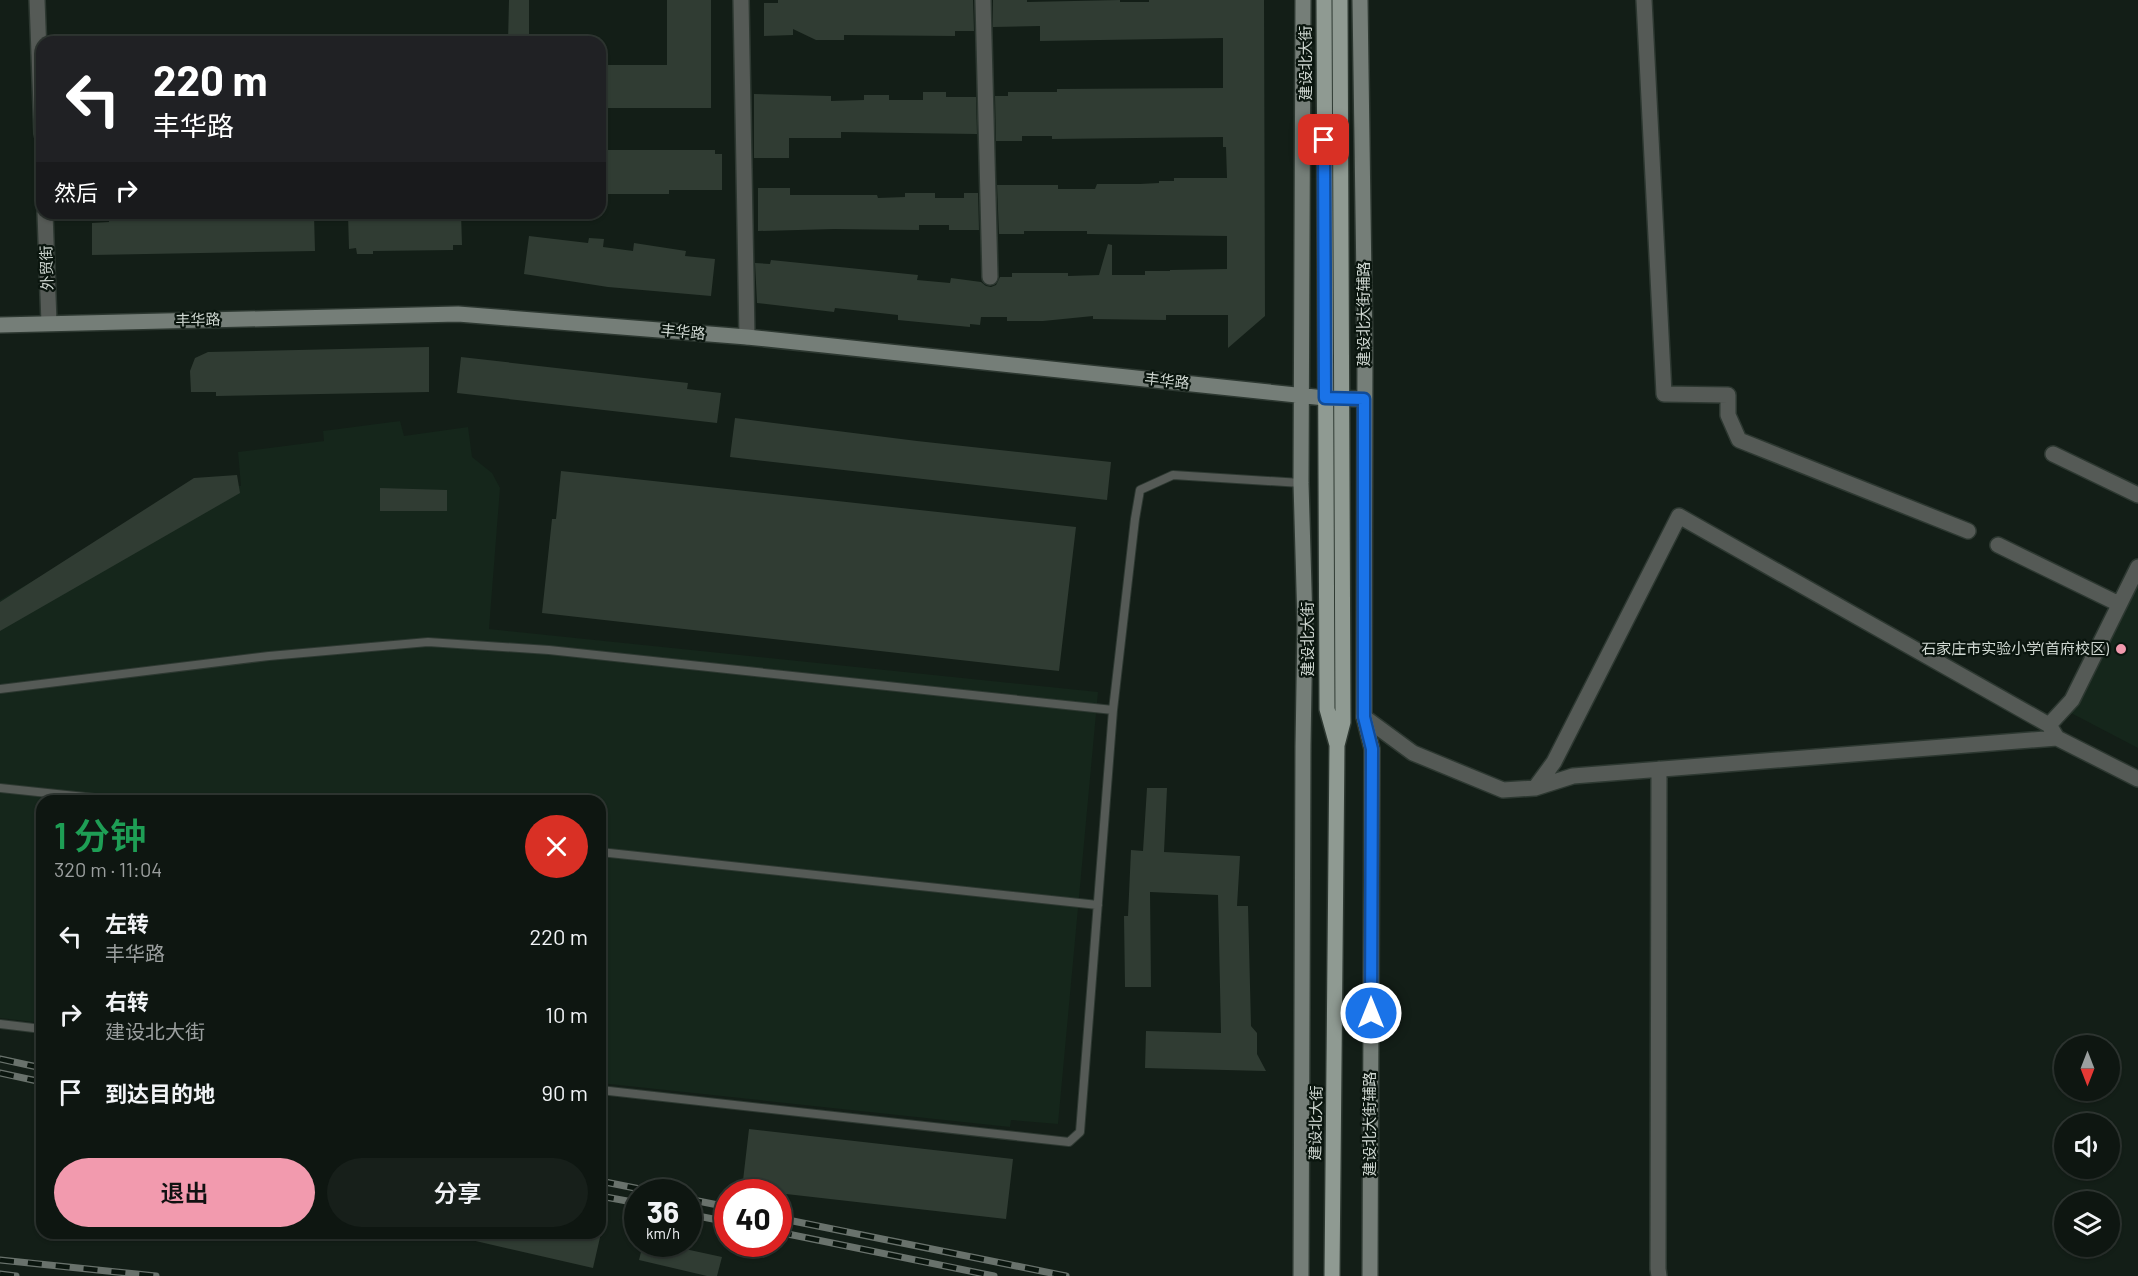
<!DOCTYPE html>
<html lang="zh">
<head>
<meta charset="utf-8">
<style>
  :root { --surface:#0e1611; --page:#171f1a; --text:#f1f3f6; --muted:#9b9f9f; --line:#2e3531; --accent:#f29aae }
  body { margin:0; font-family:Barlow,"Noto Sans SC",sans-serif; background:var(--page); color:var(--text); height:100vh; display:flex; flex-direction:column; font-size:22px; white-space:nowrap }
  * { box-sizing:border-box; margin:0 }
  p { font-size:20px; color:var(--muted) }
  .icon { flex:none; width:33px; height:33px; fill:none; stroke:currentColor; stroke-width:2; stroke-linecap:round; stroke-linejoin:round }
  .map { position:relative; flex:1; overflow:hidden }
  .side { position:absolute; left:36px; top:795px; width:570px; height:444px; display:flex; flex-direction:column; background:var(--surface); border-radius:18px; box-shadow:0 2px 4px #0004,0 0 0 2px var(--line) }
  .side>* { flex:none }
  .guide { position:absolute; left:36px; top:36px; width:570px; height:183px; border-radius:18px; box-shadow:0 2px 4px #0004,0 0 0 2px var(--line); background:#202124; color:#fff; overflow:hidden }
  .needle { width:39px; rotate:180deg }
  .buttons { position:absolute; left:2054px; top:1035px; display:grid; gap:12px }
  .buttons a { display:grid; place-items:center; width:66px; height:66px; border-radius:50%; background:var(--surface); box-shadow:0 2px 4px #0004,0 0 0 2px var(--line); font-size:30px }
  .speed { position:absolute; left:624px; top:1179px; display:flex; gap:12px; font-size:30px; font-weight:700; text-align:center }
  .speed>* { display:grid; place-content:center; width:78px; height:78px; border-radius:50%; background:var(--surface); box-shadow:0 2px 4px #0004,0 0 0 2px var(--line); line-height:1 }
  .speed small { font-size:15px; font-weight:400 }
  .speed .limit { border:9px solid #d22; background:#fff; color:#111 }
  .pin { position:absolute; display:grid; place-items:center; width:51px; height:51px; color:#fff; margin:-26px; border-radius:12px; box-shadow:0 3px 9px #0006 }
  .me { position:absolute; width:66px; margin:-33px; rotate:0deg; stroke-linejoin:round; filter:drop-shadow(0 0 4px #0008) }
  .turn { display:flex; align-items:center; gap:21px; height:126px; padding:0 18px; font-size:27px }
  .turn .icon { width:78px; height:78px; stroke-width:2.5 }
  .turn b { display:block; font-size:42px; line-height:51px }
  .then { display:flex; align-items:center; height:57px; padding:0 18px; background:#0003; gap:12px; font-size:22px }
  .round { display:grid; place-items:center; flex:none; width:63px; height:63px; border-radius:32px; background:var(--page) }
  .head { display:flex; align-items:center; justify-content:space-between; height:102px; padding:0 18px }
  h1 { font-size:36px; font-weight:600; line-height:45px; color:#1e9e55 }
  .primary-button { display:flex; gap:12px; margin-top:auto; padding:12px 18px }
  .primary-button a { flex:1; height:69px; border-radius:36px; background:var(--accent); color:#111; font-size:24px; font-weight:600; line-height:69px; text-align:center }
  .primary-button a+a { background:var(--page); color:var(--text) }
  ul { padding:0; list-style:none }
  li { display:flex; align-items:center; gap:18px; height:78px; padding:0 18px }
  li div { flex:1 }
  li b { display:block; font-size:22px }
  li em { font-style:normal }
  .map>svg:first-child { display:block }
  .built { fill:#15261b }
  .building { fill:#303c33 }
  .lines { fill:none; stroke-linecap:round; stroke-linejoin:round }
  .lane-casing { stroke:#2d3831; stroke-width:10 }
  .street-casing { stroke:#2d3831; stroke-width:18 }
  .secondary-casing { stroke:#2d3831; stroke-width:18 }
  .primary-casing { stroke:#2d3831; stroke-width:18 }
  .lane { stroke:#555a56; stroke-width:8 }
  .street { stroke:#555a56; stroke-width:15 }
  .secondary { stroke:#757e78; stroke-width:15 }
  .primary { stroke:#8f9a92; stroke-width:15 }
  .rail-casing { stroke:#69726c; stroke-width:7 }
  .rail { stroke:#0a150e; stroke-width:4.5; stroke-dasharray:14; stroke-linecap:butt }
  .route-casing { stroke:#114b97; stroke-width:15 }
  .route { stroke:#1a73e8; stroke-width:10 }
  .poi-dot { fill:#f29aae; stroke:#0a150e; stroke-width:2 }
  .labels { text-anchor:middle; stroke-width:4.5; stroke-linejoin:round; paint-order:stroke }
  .street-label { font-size:15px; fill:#d0d8d2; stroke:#0a150e }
  .poi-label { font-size:15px; fill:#d0d8d2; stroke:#0a150e; text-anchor:end }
</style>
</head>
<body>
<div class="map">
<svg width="2138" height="1276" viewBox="0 0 2138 1276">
  <rect width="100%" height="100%" fill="#131e17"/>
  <path class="built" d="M400 421 404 436 468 427 472 457 492 473 500 488 489 629 1098 692 1058 1124 1011 1120 1010 1127 600 1083V801H42V1023L0 1018V600L197 486H241L238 452 324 441 323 431Z
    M2138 584V748L2071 713Z"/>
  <path class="building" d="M509 0H529V42H508Z
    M667 0H711V108H600V65H667Z
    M778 0H973L974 31H955V36L844 35V40H816L793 29V35L764 36V3H778Z
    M993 0H1027V2L1120 0V2H1149V0H1264L1265 316 1228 348V315H1166V320L1093 319V316L1043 321H1007V317H981L980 325 970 324V327L898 320V315L835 308 834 312 757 303 755 263 770 264 771 260 918 275 917 280 950 283 951 278 981 282 986 286 991 287 996 285 1000 277H1012V273H1068V276L1099 275 1108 244 1112 245V275H1145V271H1170V270L1227 269V236L1087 234V231H1024V234H999L997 185H1058V189H1095L1097 184H1140L1159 183V181H1174V178H1227L1226 147H1223V137L1052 139V136H1022V141H996L995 96H1008V92H1057V89L1223 88V38L1040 41V26L993 27Z
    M923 92H946V97H976L977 134 841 132V138H789V158H754V94L831 96V101L864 100V95H889V100H923Z
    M600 150H715V154H722V190H669V194H600Z
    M758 188H790V195H877L878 198 905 197V193H935V198H964V193H978L979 230H949V225H919V230L834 229 758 231Z
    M109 213H128V221L163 220 162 213H185L186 220 214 219V213H304V216L314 215 315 251 92 255V223L109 222Z
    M461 213 462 245H453V250L373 251V254H357L356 248 349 249 348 214Z
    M529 236 588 243 589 238 604 239 603 247 633 251 634 243 686 251 685 256 715 259 711 296 608 287 524 274Z
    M429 347V392L216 396V392H191L190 371 195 358 208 352Z
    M461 357 688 383 687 389 721 393 717 423 457 393Z
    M735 418 917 441 1111 462 1107 500 730 457Z
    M561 471 1076 527 1059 671 542 613 552 519H556Z
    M237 475 240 493 0 631V602L194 478Z
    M380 488 447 490V511H380Z
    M1147 788H1167L1164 852 1240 856 1237 906H1248L1251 1026 1257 1033V1054L1266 1071 1145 1068 1146 1031 1221 1033 1218 895 1150 892 1151 987H1125L1124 916H1128L1131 850 1143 851Z
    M749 1129 1013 1159 1006 1219 742 1189Z
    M468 1233H601L593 1268 467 1239Z
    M643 1244H662L722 1257 717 1276H707L639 1260Z"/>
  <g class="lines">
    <defs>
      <path id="lane" d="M0 689 269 656 428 642 549 650 1113 710
        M0 788 123 801
        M600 852 1098 905
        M0 1024 42 1029
        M600 1090 1069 1142 1080 1132 1113 710 1135 519 1140 490 1173 475 1301 483"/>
      <path id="street" d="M37 0 42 134
        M741 0 747 337
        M983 0 990 277
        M1644 0 1664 394 1728 395V415L1739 440 1968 531
        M45 213 49 323
        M2053 454 2138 495
        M1998 545 2119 604
        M1364 717 1413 753 1503 790 1535 788 1573 776 2057 738 2138 779
        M2049 725 2072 700 2138 567
        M1659 769 1658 1269 1659 1276
        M1535 788 1554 762 1679 516 2049 725 2057 738"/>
      <path id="secondary" d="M1360 0 1365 353 1364 717 1372 749 1370 1276
        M0 325 458 314 747 337 1325 398 1364 399
        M1301 1276 1303 746 1305 624 1301 483 1303 0"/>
      <path id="primary" d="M1324 0 1327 709 1337 745 1332 1276
        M1337 745 1343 722 1340 0"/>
    </defs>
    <use href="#lane" class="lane-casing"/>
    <use href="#street" class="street-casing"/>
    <use href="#secondary" class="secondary-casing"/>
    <use href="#primary" class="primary-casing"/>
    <use href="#lane" class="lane"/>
    <use href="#street" class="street"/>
    <use href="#secondary" class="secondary"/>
    <use href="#primary" class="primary"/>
    <defs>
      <path id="rail" d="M0 1059 42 1068
        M0 1073 42 1082
        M600 1181 655 1192
        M600 1196 638 1203
        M688 1199 728 1207
        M688 1214 728 1222
        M778 1218 1066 1276
        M778 1232 994 1276
        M0 1260 156 1276
        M0 1274 16 1276"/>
    </defs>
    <use href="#rail" class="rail-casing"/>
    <use href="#rail" class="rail"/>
  </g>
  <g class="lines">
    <defs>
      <path id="route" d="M1324 140 1325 398 1364 399V717L1372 749 1371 1013"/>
    </defs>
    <use href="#route" class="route-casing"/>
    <use href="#route" class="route"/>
  </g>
  <circle class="poi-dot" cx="2121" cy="649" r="6"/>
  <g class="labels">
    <g class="street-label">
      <text transform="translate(1306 63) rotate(-90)" y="5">建设北大街</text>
      <text transform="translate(47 268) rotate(-92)" y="5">外贸街</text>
      <text transform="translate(1364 314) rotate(-90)" y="5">建设北大街辅路</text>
      <text transform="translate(198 320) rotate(-1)" y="5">丰华路</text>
      <text transform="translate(683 332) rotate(5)" y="5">丰华路</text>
      <text transform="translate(1167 381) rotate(6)" y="5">丰华路</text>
      <text transform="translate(1308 639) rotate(-90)" y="5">建设北大街</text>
      <text transform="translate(1316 1123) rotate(-89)" y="5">建设北大街</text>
      <text transform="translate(1370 1124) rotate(-90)" y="5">建设北大街辅路</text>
    </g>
    <g class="poi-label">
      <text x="2109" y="654">石家庄市实验小学(首府校区)</text>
    </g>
  </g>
</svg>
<div class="buttons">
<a><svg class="needle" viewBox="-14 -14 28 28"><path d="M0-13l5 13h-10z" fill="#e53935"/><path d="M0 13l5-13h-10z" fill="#9b9f9f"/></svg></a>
<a><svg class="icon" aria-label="sound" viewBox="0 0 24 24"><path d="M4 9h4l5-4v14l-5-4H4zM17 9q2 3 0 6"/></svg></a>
<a><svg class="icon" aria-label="layers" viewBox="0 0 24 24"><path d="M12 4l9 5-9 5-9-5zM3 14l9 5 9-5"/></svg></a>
</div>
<div class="speed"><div>36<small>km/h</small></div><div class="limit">40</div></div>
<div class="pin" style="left:1324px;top:140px;background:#d93025"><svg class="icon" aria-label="arrive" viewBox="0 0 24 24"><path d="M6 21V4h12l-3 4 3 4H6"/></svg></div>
<svg class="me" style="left:1371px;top:1013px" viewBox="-20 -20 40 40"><circle r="17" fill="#1a73e8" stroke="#fff" stroke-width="3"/><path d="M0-11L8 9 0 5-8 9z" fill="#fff"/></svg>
<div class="guide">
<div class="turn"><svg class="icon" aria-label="left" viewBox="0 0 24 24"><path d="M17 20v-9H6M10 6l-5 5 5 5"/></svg><div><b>220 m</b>丰华路</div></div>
<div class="then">然后<svg class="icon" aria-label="right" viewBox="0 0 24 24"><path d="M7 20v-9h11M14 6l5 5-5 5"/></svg></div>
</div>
<section class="side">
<div class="head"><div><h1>1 分钟</h1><p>320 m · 11:04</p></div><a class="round" style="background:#d93025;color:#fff"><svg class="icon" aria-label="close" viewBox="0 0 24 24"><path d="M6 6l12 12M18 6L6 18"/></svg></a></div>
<ul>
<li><svg class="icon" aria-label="left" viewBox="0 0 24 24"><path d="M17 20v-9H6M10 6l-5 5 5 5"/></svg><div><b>左转</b><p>丰华路</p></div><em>220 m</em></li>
<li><svg class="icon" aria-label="right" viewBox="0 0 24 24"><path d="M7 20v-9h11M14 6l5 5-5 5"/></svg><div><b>右转</b><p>建设北大街</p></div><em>10 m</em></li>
<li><svg class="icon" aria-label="arrive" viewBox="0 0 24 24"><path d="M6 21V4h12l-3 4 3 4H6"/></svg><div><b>到达目的地</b></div><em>90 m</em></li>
</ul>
<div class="primary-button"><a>退出</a><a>分享</a></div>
</section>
</div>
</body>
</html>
